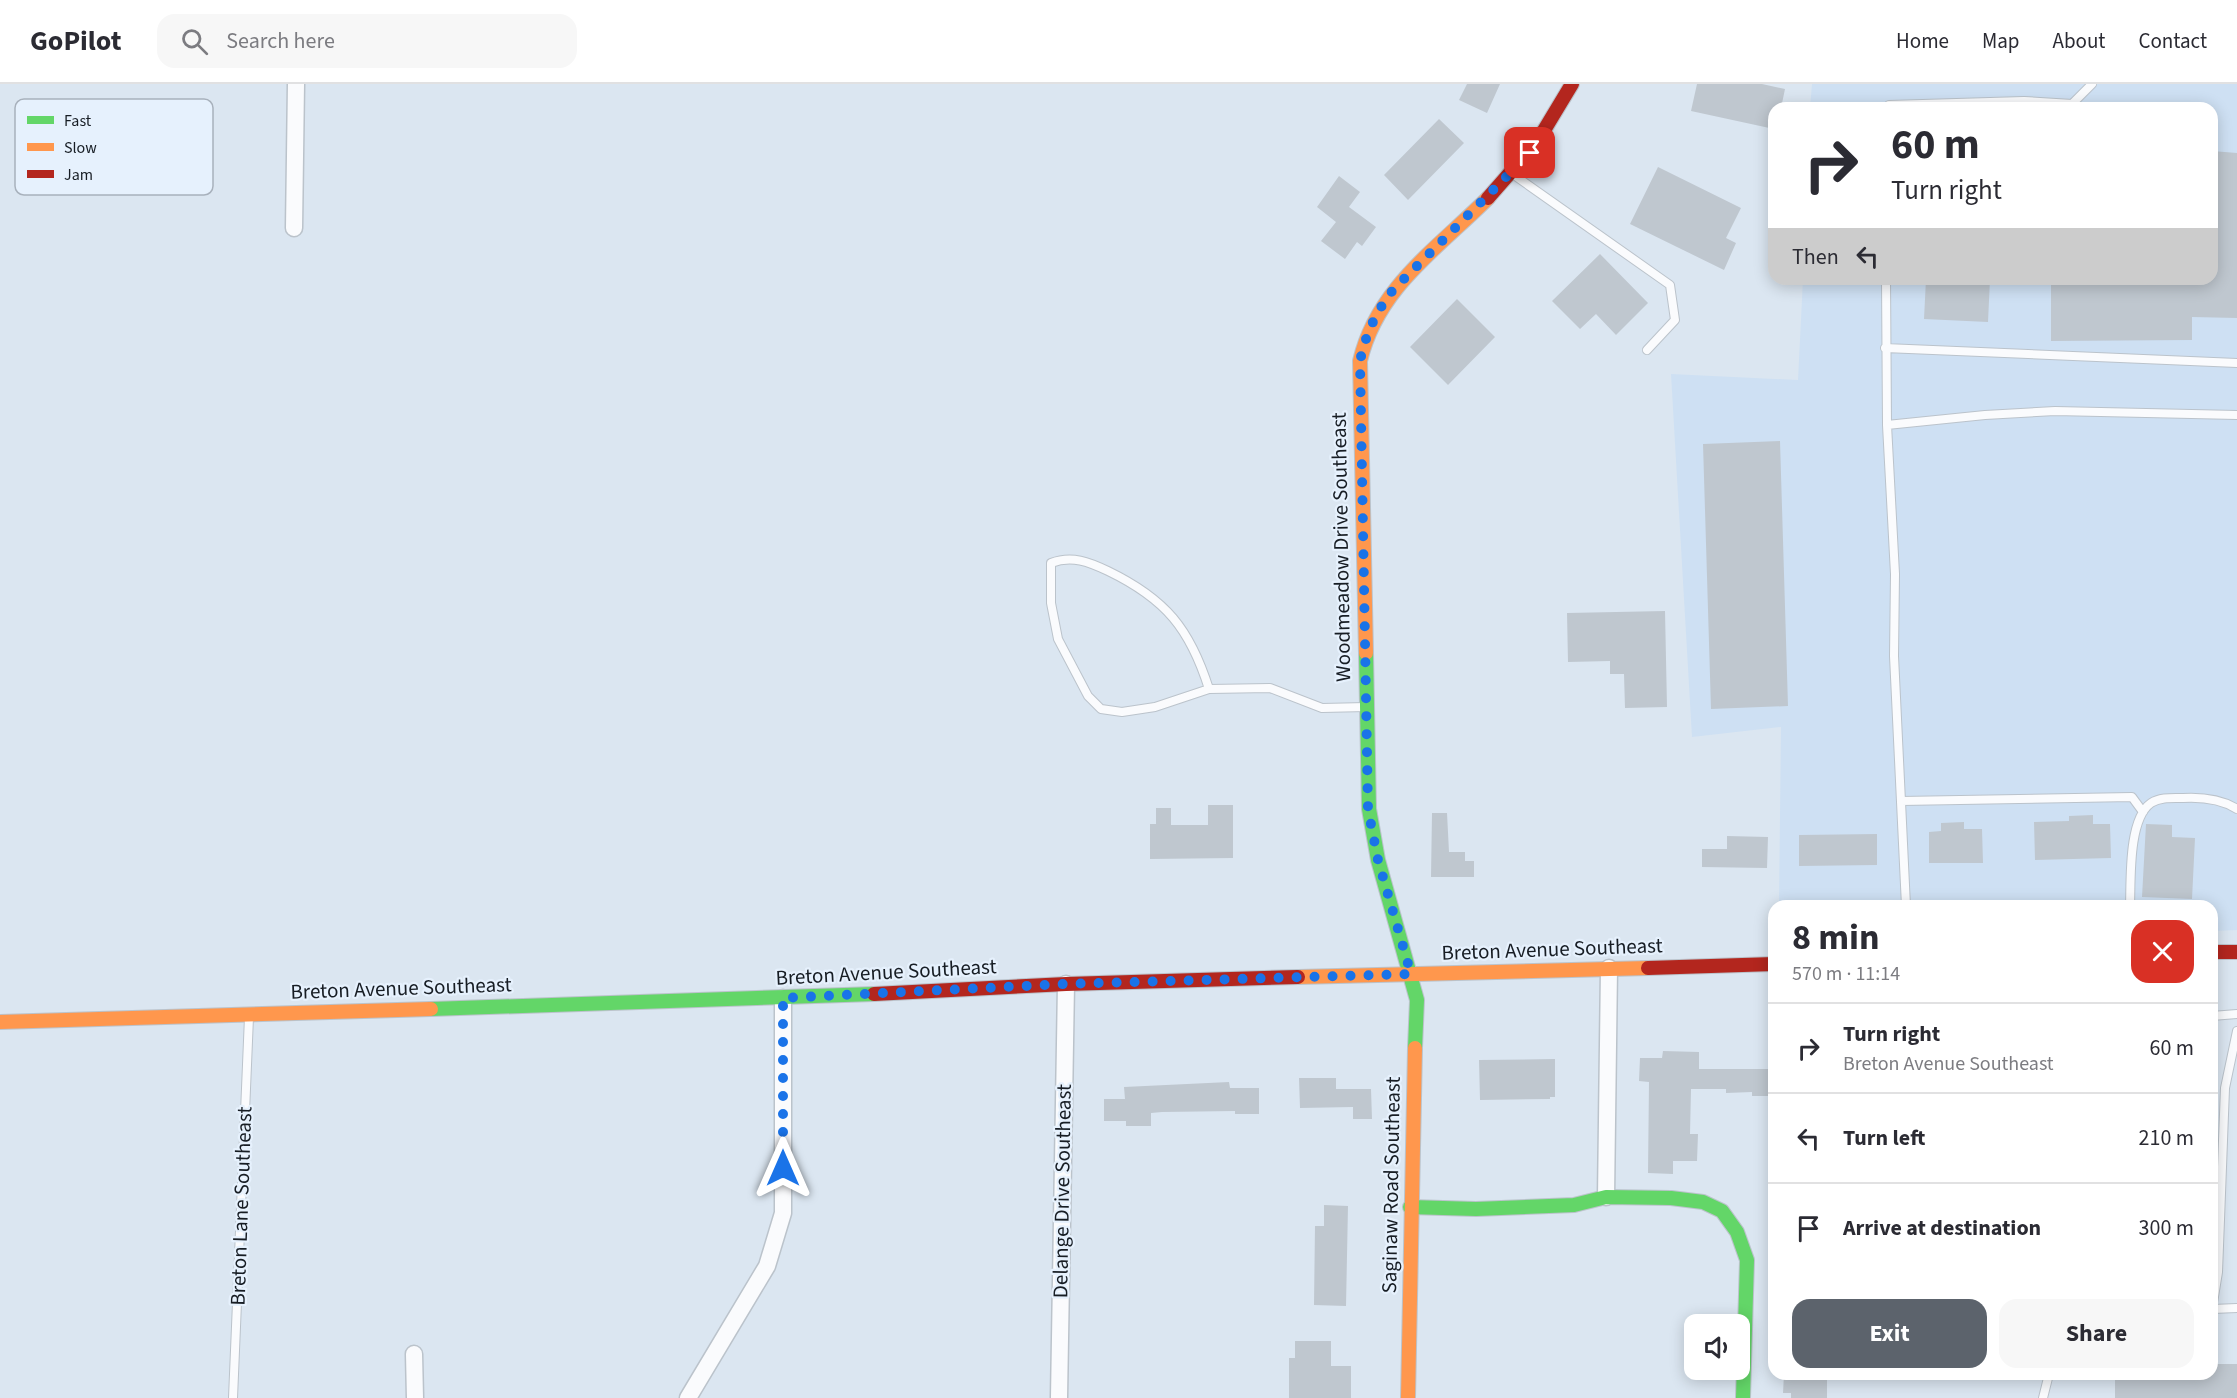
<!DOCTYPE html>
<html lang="en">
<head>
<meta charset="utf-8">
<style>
  :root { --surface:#fff; --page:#f7f7f7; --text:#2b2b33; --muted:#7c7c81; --line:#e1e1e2; --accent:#5c636c }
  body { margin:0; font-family:"Source Sans 3",sans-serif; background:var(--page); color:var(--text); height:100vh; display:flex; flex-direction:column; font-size:22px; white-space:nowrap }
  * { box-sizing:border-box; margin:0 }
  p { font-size:20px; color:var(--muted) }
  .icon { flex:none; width:33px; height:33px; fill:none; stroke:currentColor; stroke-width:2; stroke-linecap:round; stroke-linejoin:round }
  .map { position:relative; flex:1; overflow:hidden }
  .panel { position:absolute; left:1768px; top:816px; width:450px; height:480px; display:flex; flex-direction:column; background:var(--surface); border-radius:18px; box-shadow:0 3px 15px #0003 }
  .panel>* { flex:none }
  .guide { position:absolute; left:1768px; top:18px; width:450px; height:183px; border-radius:18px; box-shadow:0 3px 15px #0003; background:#fff; color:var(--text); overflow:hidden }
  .tools { position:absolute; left:1684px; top:1230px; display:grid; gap:12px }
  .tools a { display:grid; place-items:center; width:66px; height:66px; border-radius:12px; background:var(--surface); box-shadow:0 3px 15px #0003; font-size:30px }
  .pin { position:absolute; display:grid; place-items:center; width:51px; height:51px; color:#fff; margin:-26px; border-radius:12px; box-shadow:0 3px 9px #0006 }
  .me { position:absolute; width:66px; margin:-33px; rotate:0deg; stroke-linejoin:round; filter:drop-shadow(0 0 4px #0008) }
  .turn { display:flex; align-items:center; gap:21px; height:126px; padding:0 24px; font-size:27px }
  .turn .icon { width:78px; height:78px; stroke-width:2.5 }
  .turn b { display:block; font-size:42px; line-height:51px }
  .then { display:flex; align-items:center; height:57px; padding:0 24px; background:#0003; gap:12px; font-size:22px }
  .round { display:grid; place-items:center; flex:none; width:63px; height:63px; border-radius:18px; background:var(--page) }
  .overview { display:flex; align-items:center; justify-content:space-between; height:102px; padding:0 24px }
  h1 { font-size:36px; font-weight:700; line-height:45px }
  .action { display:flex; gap:12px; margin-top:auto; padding:12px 24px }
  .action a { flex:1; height:69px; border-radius:18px; background:var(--accent); color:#fff; font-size:24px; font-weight:700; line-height:69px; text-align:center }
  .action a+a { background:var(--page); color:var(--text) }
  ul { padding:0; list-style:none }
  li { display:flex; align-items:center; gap:18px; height:90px; padding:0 24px; border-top:2px solid var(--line) }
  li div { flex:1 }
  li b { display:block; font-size:22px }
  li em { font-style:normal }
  header { display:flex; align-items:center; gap:36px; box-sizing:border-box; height:84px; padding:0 30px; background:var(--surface); border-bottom:2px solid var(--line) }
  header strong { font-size:28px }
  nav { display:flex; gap:33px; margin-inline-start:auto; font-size:21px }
  .search { width:420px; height:54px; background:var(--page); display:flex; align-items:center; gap:15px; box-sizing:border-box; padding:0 21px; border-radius:18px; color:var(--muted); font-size:22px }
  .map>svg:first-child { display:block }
  .built { fill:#cee0f3 }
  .building { fill:#bfc7cf }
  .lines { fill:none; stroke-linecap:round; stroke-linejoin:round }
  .lane-casing { stroke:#bbc3cb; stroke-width:10 }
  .street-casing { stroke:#bbc3cb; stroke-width:19 }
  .fast-casing { stroke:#bbc3cb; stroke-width:16 }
  .slow-casing { stroke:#bbc3cb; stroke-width:16 }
  .jam-casing { stroke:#bbc3cb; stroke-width:16 }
  .lane { stroke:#fafbfd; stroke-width:8 }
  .street { stroke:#fafbfd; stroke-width:16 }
  .fast { stroke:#63d668; stroke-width:14 }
  .slow { stroke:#ff974d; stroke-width:14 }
  .jam { stroke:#b3261e; stroke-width:14 }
  .route { stroke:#1a73e8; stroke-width:10; stroke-dasharray:0 18 }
  .labels { text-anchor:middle; stroke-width:4.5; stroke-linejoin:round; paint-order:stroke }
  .street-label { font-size:21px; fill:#171d24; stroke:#e6f1fd }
  .key { fill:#e6f1fd; stroke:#a8b1bc; stroke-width:1.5 }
  .key-label { font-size:16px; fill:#171d24 }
</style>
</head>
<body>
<header>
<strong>GoPilot</strong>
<div class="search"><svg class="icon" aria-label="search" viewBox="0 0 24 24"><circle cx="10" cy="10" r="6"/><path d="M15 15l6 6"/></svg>Search here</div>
<nav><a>Home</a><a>Map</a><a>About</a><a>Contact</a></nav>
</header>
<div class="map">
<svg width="2237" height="1314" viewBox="0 0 2237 1314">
  <rect width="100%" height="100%" fill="#dbe6f1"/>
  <path class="built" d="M1812 0H2237V846L2213 847 2212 822H1779L1781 643 1692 653 1671 290 1798 296 1803 195H2212V24H1810Z"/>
  <path class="building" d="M1467 0H1500L1487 29 1459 16Z
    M1697 0H1762L1785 5 1781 24H1774V45L1691 27Z
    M1439 35 1464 59 1408 116 1384 91Z
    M2212 67 2237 69V234L2192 233V256L2051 257V195H2212Z
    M1658 83 1741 124 1726 154 1736 159 1724 186 1630 140Z
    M1339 92 1360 108 1349 123 1376 143 1362 162 1357 158 1345 175 1321 157 1336 138 1317 123Z
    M1600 170 1648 219 1616 251 1596 230 1580 245 1552 217Z
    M1926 195H1990L1988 238 1924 235Z
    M1457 215 1495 253 1448 301 1410 263Z
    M1780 357 1788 622 1711 625 1703 360Z
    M1665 527 1667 623 1625 624 1624 590H1610V577L1568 578 1567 529Z
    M1208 721H1233V774L1150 775V740H1156V724H1171V741H1208Z
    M1432 729H1447L1449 768H1465V777H1474V793H1431Z
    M2093 731V740H2110L2111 774 2035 776 2034 738 2069 737V732Z
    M1964 738V745H1982L1983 779H1929V748L1941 747V739Z
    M2146 740 2172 741V753L2195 754 2192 815 2142 813Z
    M1877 750V781L1799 782V751Z
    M1727 752 1768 753 1767 784 1702 783V765H1727Z
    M1663 967 1699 968V985H1774V1012H1752V1008L1726 1009V1005H1691L1690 1050H1698L1697 1077H1673V1090L1648 1089 1649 998 1639 997 1640 974H1662Z
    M1555 975V1013H1550V1015L1480 1016 1479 976Z
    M1299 994H1336V1005H1371L1372 1035H1353V1023L1300 1024Z
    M1229 998 1230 1004H1259V1030H1235V1027L1162 1028 1151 1029V1042H1126V1037H1104V1015H1125L1124 1003Z
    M1324 1121 1348 1122 1346 1222 1314 1221 1315 1142H1324Z
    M1295 1257H1331V1282H1351V1314H1289V1274H1295Z
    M2212 1280H2237V1314H2115V1290H2212Z
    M1784 1290H1827V1314H1791V1309H1783Z"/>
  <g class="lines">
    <defs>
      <path id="lane" d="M1889 24V21L2024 17 2072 20 2092 0
        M1514 91 1670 201 1675 236 1647 266
        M1886 195 1887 341
        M1885 264 2237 279
        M1209 605C1190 545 1166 515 1108 487 1089 478 1072 471 1051 479V519L1058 555 1088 612 1101 625 1122 628 1155 623 1209 605 1270 604 1322 624 1366 623
        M1901 717 2132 713 2143 728
        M1906 822 1894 572 1895 490 1887 341 1985 331 2055 327 2237 331
        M2130 822C2131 796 2128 735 2151 719 2160 713 2172 714 2183 714 2201 713 2221 715 2237 725
        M2212 932 2237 930
        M2212 1225 2218 1188 2225 1004 2237 947
        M2213 1225 2237 1224
        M233 1314 249 933
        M2043 1314 2049 1290"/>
      <path id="street" d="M294 144 296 0
        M1606 1113 1609 884
        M414 1270 415 1314
        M688 1314 767 1182 783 1129V914
        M1059 1314 1066 900"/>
      <path id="fast" d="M1366 569 1369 725 1378 776 1417 916 1415 964
        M431 925 874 910
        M1410 1123 1476 1125 1574 1121 1606 1113 1671 1114 1703 1118 1722 1127 1737 1148 1747 1176 1743 1314"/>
      <path id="slow" d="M1366 569 1360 277C1377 204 1438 164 1488 114
        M1298 893 1648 884
        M0 938 431 925
        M1408 1314 1415 964"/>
      <path id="jam" d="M1488 114 1537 58 1572 0
        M2212 868H2237
        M1648 884 1774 880
        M874 910 1066 900 1298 893"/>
    </defs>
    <use href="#lane" class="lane-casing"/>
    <use href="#street" class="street-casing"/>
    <use href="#fast" class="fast-casing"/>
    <use href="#slow" class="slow-casing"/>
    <use href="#jam" class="jam-casing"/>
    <use href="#lane" class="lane"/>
    <use href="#street" class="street"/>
    <use href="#fast" class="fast"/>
    <use href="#slow" class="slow"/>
    <use href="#jam" class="jam"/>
  </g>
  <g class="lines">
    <path class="route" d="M783 1084V914L1065 900 1411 890 1378 776 1368 725 1360 277C1366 249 1376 228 1393 206L1530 69"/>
  </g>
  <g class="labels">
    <g class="street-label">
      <text transform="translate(1341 463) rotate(-91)" y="7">Woodmeadow Drive Southeast</text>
      <text transform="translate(1552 865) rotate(-2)" y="7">Breton Avenue Southeast</text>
      <text transform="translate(886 888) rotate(-3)" y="7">Breton Avenue Southeast</text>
      <text transform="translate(401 904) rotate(-2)" y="7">Breton Avenue Southeast</text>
      <text transform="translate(1391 1101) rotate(-89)" y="7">Saginaw Road Southeast</text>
      <text transform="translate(1062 1107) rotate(-89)" y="7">Delange Drive Southeast</text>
      <text transform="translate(241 1122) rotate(-88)" y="7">Breton Lane Southeast</text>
    </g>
  </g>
  <rect x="15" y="15" width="198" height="96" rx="9" class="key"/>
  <rect x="27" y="32" width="27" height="8" fill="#63d668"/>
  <rect x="27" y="59" width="27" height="8" fill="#ff974d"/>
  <rect x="27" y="86" width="27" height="8" fill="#b3261e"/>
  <g class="key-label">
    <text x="64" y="42">Fast</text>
    <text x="64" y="69">Slow</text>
    <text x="64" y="96">Jam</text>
  </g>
</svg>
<div class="tools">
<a><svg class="icon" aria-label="sound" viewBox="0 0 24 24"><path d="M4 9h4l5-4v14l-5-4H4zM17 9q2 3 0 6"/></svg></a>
</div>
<div class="pin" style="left:1530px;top:69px;background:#d93025"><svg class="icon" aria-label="arrive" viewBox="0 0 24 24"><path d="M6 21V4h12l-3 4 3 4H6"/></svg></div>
<svg class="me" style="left:783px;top:1084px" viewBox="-20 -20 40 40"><path d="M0-17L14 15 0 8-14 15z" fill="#1a73e8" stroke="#fff" stroke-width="4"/></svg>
<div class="guide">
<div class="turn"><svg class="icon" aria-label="right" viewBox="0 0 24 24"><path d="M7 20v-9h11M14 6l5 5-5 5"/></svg><div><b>60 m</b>Turn right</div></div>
<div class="then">Then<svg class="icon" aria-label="left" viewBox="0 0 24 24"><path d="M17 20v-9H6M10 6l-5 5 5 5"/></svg></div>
</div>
<section class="panel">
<div class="overview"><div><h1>8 min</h1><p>570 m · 11:14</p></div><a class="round" style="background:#d93025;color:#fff"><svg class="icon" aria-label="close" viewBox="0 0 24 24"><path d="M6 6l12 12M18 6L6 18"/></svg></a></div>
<ul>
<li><svg class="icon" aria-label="right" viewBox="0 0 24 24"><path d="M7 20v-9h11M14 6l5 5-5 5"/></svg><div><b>Turn right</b><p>Breton Avenue Southeast</p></div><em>60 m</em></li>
<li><svg class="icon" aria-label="left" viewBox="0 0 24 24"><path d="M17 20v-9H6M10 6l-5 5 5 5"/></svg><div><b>Turn left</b></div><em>210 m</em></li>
<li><svg class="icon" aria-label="arrive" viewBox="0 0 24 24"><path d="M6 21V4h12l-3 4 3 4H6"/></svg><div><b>Arrive at destination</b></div><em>300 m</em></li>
</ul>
<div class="action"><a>Exit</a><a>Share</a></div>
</section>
</div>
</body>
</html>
